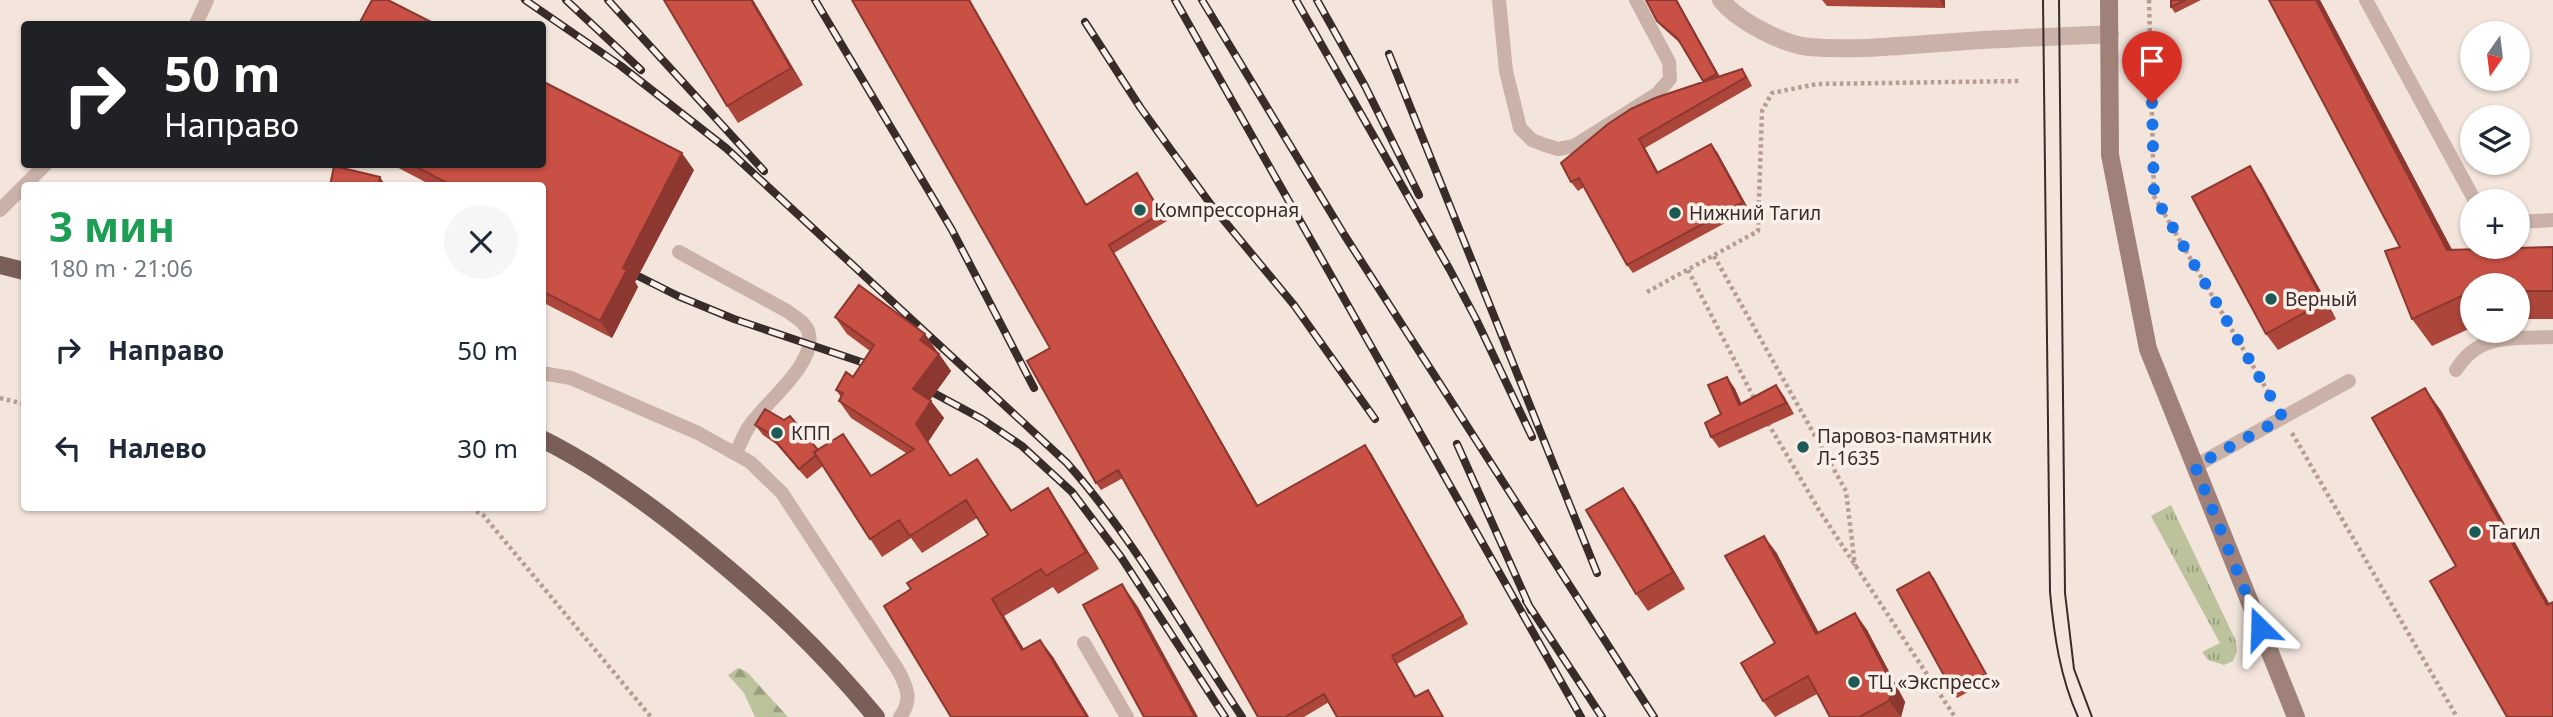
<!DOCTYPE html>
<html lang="ru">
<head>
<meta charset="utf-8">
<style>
  :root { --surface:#fff; --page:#f6f6f7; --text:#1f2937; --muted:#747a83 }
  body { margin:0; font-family:"Noto Sans",sans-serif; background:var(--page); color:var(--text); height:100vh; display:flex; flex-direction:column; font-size:26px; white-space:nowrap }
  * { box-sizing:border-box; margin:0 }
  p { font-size:23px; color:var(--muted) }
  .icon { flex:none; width:38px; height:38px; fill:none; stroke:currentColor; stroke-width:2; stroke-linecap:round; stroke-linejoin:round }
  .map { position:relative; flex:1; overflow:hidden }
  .details { position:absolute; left:21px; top:182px; width:525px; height:329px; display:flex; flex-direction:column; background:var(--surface); border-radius:7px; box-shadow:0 2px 5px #0004 }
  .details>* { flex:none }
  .hud { position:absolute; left:21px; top:21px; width:525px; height:147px; border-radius:7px; box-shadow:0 2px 5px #0004; background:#202124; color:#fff; overflow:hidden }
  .needle { width:46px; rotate:194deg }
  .fabs { position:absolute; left:2460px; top:21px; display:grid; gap:14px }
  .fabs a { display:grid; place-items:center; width:70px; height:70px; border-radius:50%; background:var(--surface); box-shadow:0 2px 5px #0004; font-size:35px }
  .pin { position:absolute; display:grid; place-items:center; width:60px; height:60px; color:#fff; margin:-72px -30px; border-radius:50% 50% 50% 0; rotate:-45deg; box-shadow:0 0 7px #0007 }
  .pin .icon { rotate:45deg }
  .me { position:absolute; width:77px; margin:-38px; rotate:338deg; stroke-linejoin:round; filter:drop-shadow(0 0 5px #0008) }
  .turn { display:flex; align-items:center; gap:24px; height:147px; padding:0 28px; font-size:32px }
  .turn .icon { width:91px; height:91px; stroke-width:2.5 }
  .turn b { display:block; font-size:49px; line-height:60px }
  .round { display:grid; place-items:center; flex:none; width:74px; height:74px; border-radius:37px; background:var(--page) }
  .head { display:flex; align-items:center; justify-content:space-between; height:119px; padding:0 28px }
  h1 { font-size:42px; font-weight:700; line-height:52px; color:#1e9e55 }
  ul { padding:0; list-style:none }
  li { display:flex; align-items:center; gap:21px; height:98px; padding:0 28px }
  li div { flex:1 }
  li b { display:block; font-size:26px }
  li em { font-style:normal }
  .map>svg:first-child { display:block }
  .grass { fill:url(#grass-tufts) }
  .forest { fill:url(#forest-firs) }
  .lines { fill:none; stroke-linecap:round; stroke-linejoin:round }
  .path { stroke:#b79c92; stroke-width:4.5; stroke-dasharray:3.5 3.5; stroke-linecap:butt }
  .lane { stroke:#cbb2a8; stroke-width:14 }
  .street { stroke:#cbb2a8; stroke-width:18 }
  .secondary { stroke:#9f8179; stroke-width:18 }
  .primary { stroke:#7a5f59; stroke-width:18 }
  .tram { stroke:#382b28; stroke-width:2 }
  .rail-casing { stroke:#382b28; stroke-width:8 }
  .rail { stroke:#faefe9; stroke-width:5; stroke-dasharray:16; stroke-linecap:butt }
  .wall { fill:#ac453a }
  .shaded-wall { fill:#8c3830 }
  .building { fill:#c85044; stroke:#8c3830; stroke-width:2 }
  .route { stroke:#1a73e8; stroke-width:12; stroke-dasharray:0 21.6 }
  .poi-dot { fill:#1d5a55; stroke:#faefe9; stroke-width:2.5 }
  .labels { text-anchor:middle; stroke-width:7; stroke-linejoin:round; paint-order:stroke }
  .poi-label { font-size:19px; fill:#382b28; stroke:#faefe9; text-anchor:start }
</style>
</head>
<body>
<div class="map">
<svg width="2553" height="717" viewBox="0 0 2553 717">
  <defs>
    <pattern id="grass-tufts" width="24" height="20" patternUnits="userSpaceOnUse" patternTransform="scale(1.75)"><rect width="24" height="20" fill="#bbc29c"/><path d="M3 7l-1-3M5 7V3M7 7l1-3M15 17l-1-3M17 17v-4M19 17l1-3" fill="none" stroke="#999e7f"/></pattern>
    <pattern id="forest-firs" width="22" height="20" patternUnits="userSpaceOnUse" patternTransform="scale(1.75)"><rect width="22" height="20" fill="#bbc29c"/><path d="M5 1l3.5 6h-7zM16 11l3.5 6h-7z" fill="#999e7f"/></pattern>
  </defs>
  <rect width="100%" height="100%" fill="#f3e5dc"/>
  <path class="grass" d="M2171 505 2236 641 2237 651 2233 661 2224 665 2208 660 2202 652 2220 643 2151 516Z"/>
  <path class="forest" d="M738 668 747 672 788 717H755L744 693 728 675Z"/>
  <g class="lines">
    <path class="path" d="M2149 0 2154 196 2274 402
      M1714 256 1846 491 1855 566
      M1688 270 1755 400
      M1647 292 1758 231 1762 111 1772 93 1817 84 2021 81
      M0 398 24 404
      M1768 423 1819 510 1955 717
      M2292 433 2457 717
      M470 508 483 515 651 717"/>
    <path class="lane" d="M1499 0 1506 71 1520 128 1532 140 1545 145 1558 149 1574 146 1657 94 1670 79 1669 62 1636 0
      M2366 0 2475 201
      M196 24 207 0
      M0 210 46 164
      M2518 222 2553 220
      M679 252 787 311C795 317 807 323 809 334 816 365 763 404 748 428 743 436 740 445 736 453
      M2456 370C2479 332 2514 339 2553 337
      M542 373 571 378 698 433 750 462 782 493 898 670C907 687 913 700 900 717
      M2195 466 2349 381
      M1084 643 1127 717"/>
    <path class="street" d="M1721 0C1738 21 1782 44 1809 47 1857 51 1907 45 1954 42 2006 38 2058 37 2110 34"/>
    <path class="secondary" d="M2109 0 2110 155 2148 349 2296 717"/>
    <path class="primary" d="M0 265 24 271
      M542 439C598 467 649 504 697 543 765 598 820 649 876 717"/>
    <path class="tram" d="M2043 0 2050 592C2054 635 2060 677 2078 717
      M2059 0 2065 593 2074 669 2092 717"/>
    <defs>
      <path id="rail" d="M525 0 621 66 726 148 1067 463C1136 541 1184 631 1242 717
        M566 0 641 70
        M608 0 764 171
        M815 0 952 230 1034 388
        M1175 0 1581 717
        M1202 0 1345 236 1654 717
        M1296 0 1450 270 1476 319 1532 437
        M1317 0 1365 86 1419 195
        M1085 22 1140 107 1171 150 1212 206 1294 305 1375 419
        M1389 54 1597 573
        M622 268 678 296 734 319 882 369
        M917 384 982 419 1022 446 1072 492 1121 557 1225 717
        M1457 444 1531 610
        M1526 601 1602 717"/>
    </defs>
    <use href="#rail" class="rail-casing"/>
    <use href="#rail" class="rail"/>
  </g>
  <path class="wall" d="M753 0 803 85 738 123 727 106Z
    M1677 0 1720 77 1742 69 1748 78 1752 86 1645 148 1658 172 1717 152 1749 210 1633 273 1627 265 1584 187 1578 191 1571 182 1703 82 1681 44 1661 26 1657 21Z
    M1822 0H1945V8L1827 6Z
    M2171 0H2201L2175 13 2171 7Z
    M2320 0 2452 250 2553 247V319H2518V285H2473V327L2432 346 2412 319 2400 247Z
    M391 164H542L694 170 635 282 638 287 612 338 542 302V186H422L429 184Z
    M1142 181 1167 221 1114 253 1258 506 1371 453 1468 624 1397 664 1416 696 1428 690 1444 717H1337L1329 702 1304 717H1258L1123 478 1101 490 1096 483 1050 348 1086 204Z
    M2261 183 2336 319 2278 350 2266 334Z
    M835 317 925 334 951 371 930 400 944 418 928 442 950 476 989 477 1012 510 1060 506 1099 569 1058 594 1053 587 1004 616 1024 649 1040 640 1053 657 1089 717H951L911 589 988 535 977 518 922 553 911 538 882 557 823 466 807 479 776 444 763 435 755 425 818 450 855 452 871 476 906 453 851 418 839 401 841 397 836 390 853 377 870 351 847 334Z
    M1727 377 1735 389 1741 403 1776 385 1794 414 1719 448 1711 437 1721 414Z
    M1623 488 1635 505 1685 589 1648 611 1636 594Z
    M1776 552 1818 632 1855 613 1867 630 1905 702 1901 717H1830L1817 694 1775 717 1763 701 1775 643Z
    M1929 572 1990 680 1957 698 1953 692Z"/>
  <path class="shaded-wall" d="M751 0H753L803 85 791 68Z
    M969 0H970L1091 213 1086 205Z
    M1676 0H1677L1721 79 1717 74Z
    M1940 0H1945V8Z
    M2316 0H2320L2467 278 2447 250Z
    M1639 139 1645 148 1663 181 1657 173Z
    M1711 144 1717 152 1749 210 1743 202Z
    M682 153 694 170 635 282 638 287 612 338 600 321 623 268Z
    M2250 166 2261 183 2336 319 2324 302Z
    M380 177 386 186H378Z
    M1109 245 1114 253 1263 514 1257 506Z
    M925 334 937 352 933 358 920 340Z
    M939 354 951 371 925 407 913 389Z
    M1727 377 1735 389 1747 416 1739 405Z
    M1776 385 1784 396 1794 414 1786 403Z
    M2425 388 2442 412 2553 610 2547 605Z
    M931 401 944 418 928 442 962 494 916 424Z
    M1365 445 1371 453 1468 624 1463 616Z
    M1048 488 1060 506 1099 569 1086 552Z
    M1623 488 1635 505 1685 589 1673 572Z
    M1764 536 1776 552 1828 650 1816 634Z
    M1929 572 1934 578 1990 680 1986 674Z
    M1122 584 1138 607 1198 717H1195Z
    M992 599 1004 616 1035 668 1022 650Z
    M1855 613 1867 630 1905 702 1901 717 1889 701Z
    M1040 640 1053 657 1089 717H1087Z"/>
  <path class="building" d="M372 0H388L435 24H359Z
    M664 0H751L791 68 727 106Z
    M852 0H969L1086 205 1137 173 1161 213 1109 245 1257 506 1365 445 1463 616 1392 656 1415 697 1428 690 1443 717H1337L1324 694 1285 717H1258L1118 470 1096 483 1027 361 1050 348Z
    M1646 0H1676L1717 74 1703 81 1678 39 1657 21Z
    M2171 0H2185L2171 7Z
    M2269 0H2316L2447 250 2553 247V291H2518V285H2473V292H2470L2412 319 2385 251 2400 247Z
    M1742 69 1746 77 1639 139 1657 173 1711 144 1743 202 1627 265 1579 178 1571 182 1561 163 1608 124 1631 109 1655 98Z
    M542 81 682 153 623 268 627 270 600 321 542 291V186H446L447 183 411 164H542Z
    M334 166 380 177 378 186H330Z
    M2250 166 2324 302 2266 334 2192 197Z
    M423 183 434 186H422Z
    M859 285 925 334 920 340 939 354 913 389 931 401 916 424 950 476 977 459 1011 511 1048 488 1086 552 1046 576 1041 569 992 599 1022 650 1040 640 1087 717H951L884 606 911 589 907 583 988 535 966 500 910 536 899 520 870 539 814 452 843 434 871 476 914 449 839 401 843 393 836 390 846 372 853 377 874 345 835 317Z
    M1727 377 1739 405 1776 385 1786 403 1711 437 1705 423 1721 414 1708 385Z
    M2425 388 2547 605 2553 602V717H2507L2430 581 2456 566 2372 418Z
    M765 409 784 420 790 416 818 450 814 452 816 455 799 469 769 433 755 425Z
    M1623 488 1673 572 1636 594 1586 510Z
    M1764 536 1816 634 1855 613 1893 685 1889 701 1859 717H1830L1808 676 1763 701 1741 663 1775 643 1725 556Z
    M1929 572 1986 674 1953 692 1897 590Z
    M1122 584 1195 717H1144L1083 605Z"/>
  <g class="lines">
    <path class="route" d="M2152 103 2154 195 2283 418 2195 466 2260 628"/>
  </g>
  <g class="poi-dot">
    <circle cx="1140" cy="210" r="7"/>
    <circle cx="1675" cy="213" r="7"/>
    <circle cx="2271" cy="299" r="7"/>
    <circle cx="777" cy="433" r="7"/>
    <circle cx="1803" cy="447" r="7"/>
    <circle cx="2475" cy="532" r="7"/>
    <circle cx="1854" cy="682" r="7"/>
  </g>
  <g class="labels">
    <g class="poi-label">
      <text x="1154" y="217">Компрессорная</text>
      <text x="1689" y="220">Нижний Тагил</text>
      <text x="2285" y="306">Верный</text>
      <text x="791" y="440">КПП</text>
      <text x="1817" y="443">Паровоз-памятник<tspan x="1817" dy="22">Л-1635</tspan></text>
      <text x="2489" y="539">Тагил</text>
      <text x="1868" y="689">ТЦ «Экспресс»</text>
    </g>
  </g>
</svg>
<div class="fabs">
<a><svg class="needle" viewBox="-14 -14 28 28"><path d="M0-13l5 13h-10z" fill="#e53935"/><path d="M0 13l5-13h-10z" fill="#747a83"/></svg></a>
<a><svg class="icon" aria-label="layers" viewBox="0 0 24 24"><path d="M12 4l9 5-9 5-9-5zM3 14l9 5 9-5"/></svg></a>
<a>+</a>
<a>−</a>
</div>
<div class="pin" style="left:2152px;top:103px;background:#d93025"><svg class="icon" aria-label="arrive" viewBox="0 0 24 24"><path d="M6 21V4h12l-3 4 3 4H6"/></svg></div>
<svg class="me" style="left:2260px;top:628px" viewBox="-20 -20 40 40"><path d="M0-17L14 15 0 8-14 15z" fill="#1a73e8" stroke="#fff" stroke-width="4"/></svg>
<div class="hud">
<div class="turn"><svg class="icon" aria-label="right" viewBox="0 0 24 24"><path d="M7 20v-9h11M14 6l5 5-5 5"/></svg><div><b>50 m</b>Направо</div></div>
</div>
<section class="details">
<div class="head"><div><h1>3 мин</h1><p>180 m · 21:06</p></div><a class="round"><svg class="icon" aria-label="close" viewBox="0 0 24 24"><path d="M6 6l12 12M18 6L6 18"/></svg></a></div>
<ul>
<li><svg class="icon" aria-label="right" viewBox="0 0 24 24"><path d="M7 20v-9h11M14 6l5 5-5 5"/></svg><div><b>Направо</b></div><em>50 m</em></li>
<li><svg class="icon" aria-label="left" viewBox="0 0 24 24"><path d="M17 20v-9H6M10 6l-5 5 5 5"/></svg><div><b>Налево</b></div><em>30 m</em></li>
</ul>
</section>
</div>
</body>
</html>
